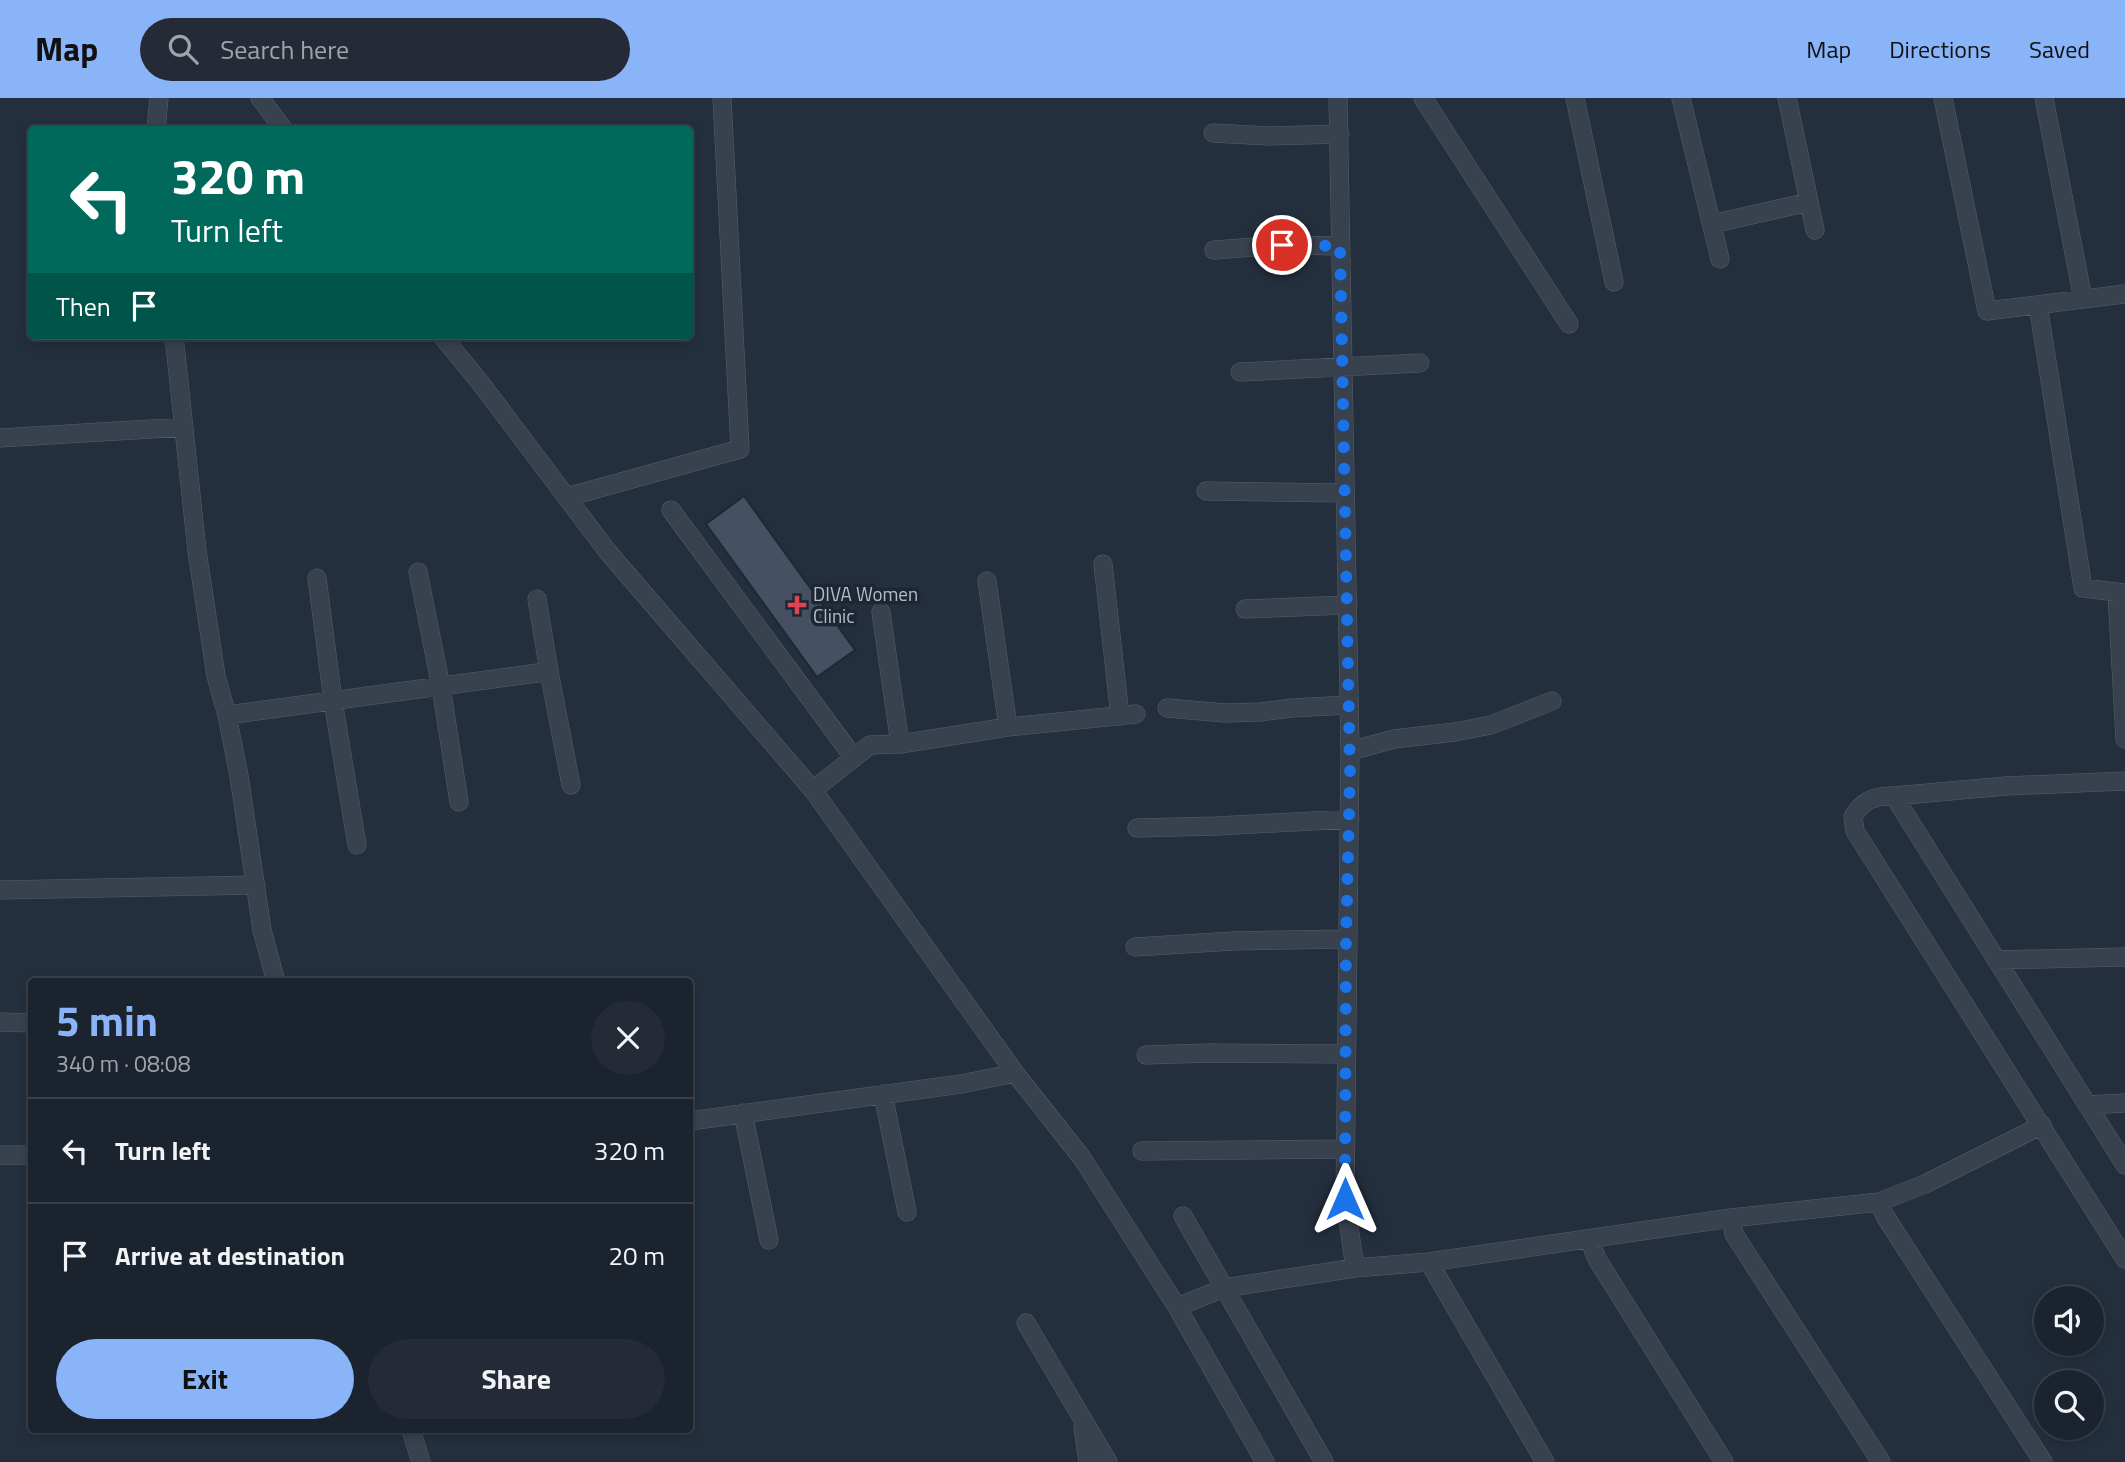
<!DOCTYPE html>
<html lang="en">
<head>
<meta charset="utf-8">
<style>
  :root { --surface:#1b232e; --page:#242b36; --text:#f1f3f6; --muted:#a0a4aa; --line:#39404a; --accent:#8ab4f8 }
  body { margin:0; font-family:"Titillium Web",sans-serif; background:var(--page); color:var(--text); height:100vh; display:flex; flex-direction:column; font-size:26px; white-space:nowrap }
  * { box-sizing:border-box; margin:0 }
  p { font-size:23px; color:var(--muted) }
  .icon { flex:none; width:38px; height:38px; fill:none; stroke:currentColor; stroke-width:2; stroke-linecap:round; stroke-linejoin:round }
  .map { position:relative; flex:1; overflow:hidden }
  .panel { position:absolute; left:28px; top:880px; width:665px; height:455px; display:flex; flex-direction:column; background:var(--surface); border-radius:7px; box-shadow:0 4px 10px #0003,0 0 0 2px var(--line) }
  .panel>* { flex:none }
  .guide { position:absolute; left:28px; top:28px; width:665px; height:214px; border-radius:7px; box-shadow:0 4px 10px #0003,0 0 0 2px var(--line); background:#00695c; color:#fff; overflow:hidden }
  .tools { position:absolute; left:2034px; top:1188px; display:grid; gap:14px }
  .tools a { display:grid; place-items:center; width:70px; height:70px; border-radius:50%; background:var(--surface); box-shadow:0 4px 10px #0003,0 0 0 2px var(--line); font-size:35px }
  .pin { position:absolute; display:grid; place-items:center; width:60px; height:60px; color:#fff; margin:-30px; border:4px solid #fff; border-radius:50%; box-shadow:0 2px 7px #0007 }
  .me { position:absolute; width:77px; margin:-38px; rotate:0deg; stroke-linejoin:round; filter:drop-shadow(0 0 5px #0008) }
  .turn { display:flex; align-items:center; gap:24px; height:147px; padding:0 28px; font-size:32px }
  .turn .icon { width:91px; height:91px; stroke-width:2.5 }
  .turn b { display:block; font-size:49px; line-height:60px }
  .then { display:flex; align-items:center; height:66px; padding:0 28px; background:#0003; gap:14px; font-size:26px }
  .round { display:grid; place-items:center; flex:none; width:74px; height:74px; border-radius:37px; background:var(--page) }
  .summary { display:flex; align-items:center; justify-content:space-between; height:119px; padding:0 28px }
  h1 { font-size:42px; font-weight:700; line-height:52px; color:var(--accent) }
  .action { display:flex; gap:14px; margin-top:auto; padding:14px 28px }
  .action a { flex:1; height:80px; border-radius:42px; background:var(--accent); color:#111; font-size:28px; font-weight:700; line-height:80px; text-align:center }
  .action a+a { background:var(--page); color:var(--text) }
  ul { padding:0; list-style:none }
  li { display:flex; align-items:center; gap:21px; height:105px; padding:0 28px; border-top:2px solid var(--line) }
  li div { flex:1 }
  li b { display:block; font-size:26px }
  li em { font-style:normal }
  header { display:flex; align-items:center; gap:42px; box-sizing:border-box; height:98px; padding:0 35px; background:var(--accent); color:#111 }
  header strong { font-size:33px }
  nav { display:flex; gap:38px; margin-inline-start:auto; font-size:24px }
  .search { width:490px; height:63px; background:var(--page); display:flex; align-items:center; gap:18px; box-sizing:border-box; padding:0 24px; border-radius:38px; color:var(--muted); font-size:26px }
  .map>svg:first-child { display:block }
  .building { fill:#455162; stroke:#1f2835; stroke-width:2 }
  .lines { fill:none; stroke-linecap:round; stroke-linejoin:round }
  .minor-casing { stroke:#565f6c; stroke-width:19 }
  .minor { stroke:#38414e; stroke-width:18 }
  .route { stroke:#1a73e8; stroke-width:12; stroke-dasharray:0 21.6 }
  .health-dot { fill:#e0444e; stroke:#1d2633; stroke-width:2.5 }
  .labels { text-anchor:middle; stroke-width:7; stroke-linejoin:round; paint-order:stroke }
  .poi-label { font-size:19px; fill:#b4bcc9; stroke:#1d2633; text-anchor:start }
</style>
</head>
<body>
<header>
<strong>Map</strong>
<div class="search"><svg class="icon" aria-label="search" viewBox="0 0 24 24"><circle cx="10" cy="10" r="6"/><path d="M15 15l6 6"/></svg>Search here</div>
<nav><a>Map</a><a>Directions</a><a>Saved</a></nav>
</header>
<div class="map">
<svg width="2125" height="1364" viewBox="0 0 2125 1364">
  <rect width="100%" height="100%" fill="#242f3e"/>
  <path class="building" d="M744 398 855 552 817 579 706 426Z"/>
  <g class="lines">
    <defs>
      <path id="minor" d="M260 0 284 32
        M1338 0 1350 653 1345 1101 1355 1170
        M1423 0 1569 226
        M1575 0 1614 184
        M1681 0 1720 161
        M1787 0 1815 132
        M1943 0 1987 213 2125 196
        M2044 0 2083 201
        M156 32 159 0
        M1213 35 1268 38 1340 36
        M1712 126 1809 104
        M1214 152 1282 147 1340 148
        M2038 207 2083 490 2125 495
        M174 238 197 453 216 578 227 617 239 678 262 832 276 884
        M442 238 479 283 608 454 813 692 1015 975 1082 1060 1177 1209 1265 1364
        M1240 274 1420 265
        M0 340 184 329
        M1206 393 1344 395
        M567 399 740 351 722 0
        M671 412 854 660
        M1103 466 1120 618
        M418 474 441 589 459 704
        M317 480 333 603 357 747
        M987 483 1008 629
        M2117 495 2125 641
        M537 501 550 579
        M1245 511 1348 507
        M881 514 900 646
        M1167 610 1225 615 1260 614 1292 610 1348 607
        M227 617 545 574 550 579 571 687
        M1350 653 1394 641 1455 634 1491 627 1552 603
        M813 692 870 647 900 646 1008 629 1136 616
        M1894 698 2006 688 2125 683
        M1137 730 1217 728 1350 721
        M0 792 256 787
        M1135 849 1233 843 1346 841
        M1996 862 2125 859
        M0 924 32 925
        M1146 957 1209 955 1346 956
        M883 996 907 1114
        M2087 1007 2125 1005
        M743 1015 769 1142
        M690 1023 961 986 1015 975
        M1142 1053 1344 1051
        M0 1057H32
        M2125 1067 1894 698C1876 697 1862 702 1853 719L1855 733 2125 1161
        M1879 1104 1885 1118 2043 1364
        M1183 1118 1324 1364
        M1731 1120 1734 1136 1881 1364
        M1589 1141 1597 1161 1724 1364
        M1429 1164 1545 1364
        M1177 1209 1224 1190 1355 1170 1429 1164 1731 1120 1879 1104 1925 1086 2042 1027
        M1026 1225 1108 1364
        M1083 1329 1088 1364
        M411 1332 421 1364"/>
    </defs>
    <use href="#minor" class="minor-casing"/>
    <use href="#minor" class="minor"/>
  </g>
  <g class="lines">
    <path class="route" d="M1282 147 1340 148 1350 676 1346 841 1345 1101"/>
  </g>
  <path class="health-dot" d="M793.5 496.5h7v7h7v7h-7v7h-7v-7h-7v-7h7z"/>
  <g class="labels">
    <g class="poi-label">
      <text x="813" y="503">DIVA Women<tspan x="813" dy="22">Clinic</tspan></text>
    </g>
  </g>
</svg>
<div class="tools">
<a><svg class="icon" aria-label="sound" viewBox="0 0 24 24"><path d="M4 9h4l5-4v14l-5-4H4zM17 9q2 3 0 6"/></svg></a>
<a><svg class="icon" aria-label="search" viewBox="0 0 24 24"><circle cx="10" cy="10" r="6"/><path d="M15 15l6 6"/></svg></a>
</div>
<div class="pin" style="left:1282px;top:147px;background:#d93025"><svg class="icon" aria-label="arrive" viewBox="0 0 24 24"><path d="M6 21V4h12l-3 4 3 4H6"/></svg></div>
<svg class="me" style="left:1345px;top:1101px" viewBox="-20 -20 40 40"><path d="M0-17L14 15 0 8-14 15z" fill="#1a73e8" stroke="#fff" stroke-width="4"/></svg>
<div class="guide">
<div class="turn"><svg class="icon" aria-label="left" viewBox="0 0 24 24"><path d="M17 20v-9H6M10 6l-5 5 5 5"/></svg><div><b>320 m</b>Turn left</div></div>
<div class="then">Then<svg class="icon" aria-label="arrive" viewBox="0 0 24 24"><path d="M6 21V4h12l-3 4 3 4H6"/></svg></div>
</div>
<section class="panel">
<div class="summary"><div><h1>5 min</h1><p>340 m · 08:08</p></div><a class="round"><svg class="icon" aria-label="close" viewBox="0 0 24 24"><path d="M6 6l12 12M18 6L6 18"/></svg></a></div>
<ul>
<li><svg class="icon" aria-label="left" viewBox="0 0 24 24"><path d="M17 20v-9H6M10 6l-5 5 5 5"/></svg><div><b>Turn left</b></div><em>320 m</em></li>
<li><svg class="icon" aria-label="arrive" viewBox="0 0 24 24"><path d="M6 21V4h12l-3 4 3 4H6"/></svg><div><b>Arrive at destination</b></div><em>20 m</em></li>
</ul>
<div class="action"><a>Exit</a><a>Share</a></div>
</section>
</div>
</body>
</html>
